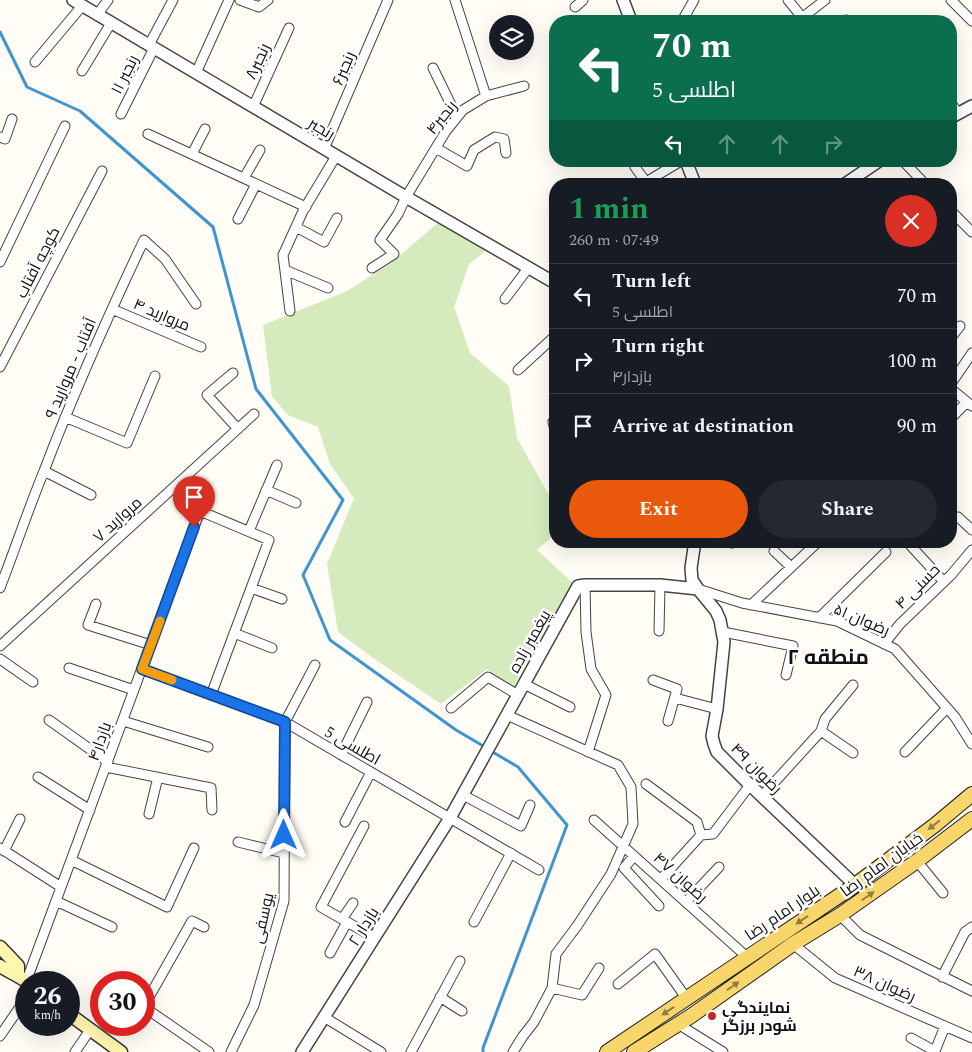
<!DOCTYPE html>
<html lang="en">
<head>
<meta charset="utf-8">
<style>
  :root { --surface:#171b24; --page:#242831; --text:#f1f3f6; --muted:#9ea1a6; --line:#363941; --accent:#ea580c }
  body { margin:0; font-family:Spectral,Cairo,serif; background:var(--page); color:var(--text); height:100vh; display:flex; flex-direction:column; font-size:19px; white-space:nowrap }
  * { box-sizing:border-box; margin:0 }
  p { font-size:16px; color:var(--muted) }
  .icon { flex:none; width:28px; height:28px; fill:none; stroke:currentColor; stroke-width:2; stroke-linecap:round; stroke-linejoin:round }
  .map { position:relative; flex:1; overflow:hidden }
  .side { position:absolute; left:549px; top:178px; width:408px; height:370px; display:flex; flex-direction:column; background:var(--surface); border-radius:20px; box-shadow:0 5px 20px #0002 }
  .side>* { flex:none }
  .hud { position:absolute; left:549px; top:15px; width:408px; height:152px; border-radius:20px; box-shadow:0 5px 20px #0002; background:#0b6e4f; color:#fff; overflow:hidden }
  .fabs { position:absolute; left:489px; top:15px; display:grid; gap:10px }
  .fabs a { display:grid; place-items:center; width:45px; height:45px; border-radius:50%; background:var(--surface); box-shadow:0 5px 20px #0002; font-size:25px }
  .speed { position:absolute; left:15px; top:971px; display:flex; gap:10px; font-size:25px; font-weight:700; text-align:center }
  .speed>* { display:grid; place-content:center; width:65px; height:65px; border-radius:50%; background:var(--surface); box-shadow:0 5px 20px #0002; line-height:1 }
  .speed small { font-size:12px; font-weight:400 }
  .speed .limit { border:8px solid #d22; background:#fff; color:#111 }
  .pin { position:absolute; display:grid; place-items:center; width:42px; height:42px; color:#fff; margin:-51px -21px; border-radius:50% 50% 50% 0; rotate:-45deg; box-shadow:0 0 5px #0007 }
  .pin .icon { rotate:45deg }
  .me { position:absolute; width:55px; margin:-28px; rotate:0deg; stroke-linejoin:round; filter:drop-shadow(0 0 4px #0008) }
  .turn { display:flex; align-items:center; gap:18px; height:105px; padding:0 20px; font-size:22px }
  .turn .icon { width:65px; height:65px; stroke-width:2.5 }
  .turn b { display:block; font-size:35px; line-height:42px }
  .lanes { display:flex; align-items:center; height:48px; padding:0 20px; background:#0003; justify-content:center; gap:25px; direction:ltr }
  .lanes .off { opacity:.35 }
  .round { display:grid; place-items:center; flex:none; width:52px; height:52px; border-radius:26px; background:var(--page) }
  .summary { display:flex; align-items:center; justify-content:space-between; height:85px; padding:0 20px }
  h1 { font-size:30px; font-weight:700; line-height:38px; color:#1e9e55 }
  .cta { display:flex; gap:10px; margin-top:auto; padding:10px 20px }
  .cta a { flex:1; height:58px; border-radius:30px; background:var(--accent); color:#fff; font-size:20px; font-weight:700; line-height:58px; text-align:center }
  .cta a+a { background:var(--page); color:var(--text) }
  ul { padding:0; list-style:none }
  li { display:flex; align-items:center; gap:15px; height:65px; padding:0 20px; border-top:1px solid var(--line) }
  li div { flex:1 }
  li b { display:block; font-size:19px }
  li em { font-style:normal }
  .map>svg:first-child { display:block }
  .garden { fill:#d5ebbd }
  .lines { fill:none; stroke-linecap:round; stroke-linejoin:round }
  .stream { stroke:#3f96cf; stroke-width:3 }
  .minor-casing { stroke:#444; stroke-width:11 }
  .tertiary-casing { stroke:#444; stroke-width:14 }
  .secondary-casing { stroke:#333; stroke-width:15 }
  .primary-casing { stroke:#222; stroke-width:16 }
  .minor { stroke:#fff; stroke-width:9 }
  .tertiary { stroke:#fff; stroke-width:11 }
  .secondary { stroke:#fff6b0; stroke-width:12 }
  .primary { stroke:#f9d66b; stroke-width:14 }
  .oneway { fill:#917d42 }
  .route-casing { stroke:#114b97; stroke-width:12 }
  .route { stroke:#1a73e8; stroke-width:9 }
  .slow { stroke:#f59e0b; stroke-width:9 }
  .poi-dot { fill:#c4262e; stroke:#fff; stroke-width:2 }
  .labels { text-anchor:middle; stroke-width:5; stroke-linejoin:round; paint-order:stroke }
  .street-label { font-size:16px; fill:#111; stroke:#fff }
  .poi-label { font-size:16px; font-weight:bold; fill:#111; stroke:#fff; text-anchor:start }
  .district-label { font-size:21px; font-weight:bold; fill:#111; stroke:#fff }
</style>
</head>
<body>
<div class="map">
<svg width="972" height="1052" viewBox="0 0 972 1052">
  <rect width="100%" height="100%" fill="#fffdf5"/>
  <path class="garden" d="M446 216 494 244 469 264 454 307 470 353 509 386 517 438 555 506V534L537 550 573 583 513 687 487 669 441 704 373 658 338 632 327 564 354 498 330 464 318 427 288 415 272 397 263 325 347 291 391 263Z"/>
  <g class="lines">
    <path class="stream" d="M0 32 27 87 80 111 213 227 256 389 343 500 303 575 330 640 456 730 485 747
      M483 1052V1048L567 825 518 767 491 751"/>
    <defs>
      <path id="minor" d="M240 0 259 7 268 0
        M455 0 486 96
        M788 0 805 21
        M951 0 972 21
        M575 7 583 0
        M97 15 108 0
        M803 17 825 0
        M682 21 694 0
        M844 21 846 20
        M149 45 173 0
        M35 62 82 6
        M433 68 457 117
        M82 71 111 23
        M196 73 229 0
        M950 102 958 113
        M253 107 289 28
        M121 114 154 48
        M148 134 306 207
        M0 137 5 139 12 119
        M436 148 467 166 474 150 495 137 504 139 506 153
        M324 149 388 0
        M192 154 205 129
        M903 161 925 184
        M635 167 646 182
        M244 178 260 150
        M645 184 646 182 681 161
        M950 210 972 232
        M238 219 256 184
        M296 227 324 242 337 218
        M0 262 65 126
        M372 268 394 254 380 240 398 214 406 197 446 131 463 110 486 96 524 86
        M285 270 328 288
        M505 299 529 267
        M112 309 201 347
        M290 311 283 255 303 211 336 156
        M950 339 960 326
        M0 367 102 171
        M518 370 555 336
        M233 373 207 395 238 429
        M950 385 972 353
        M950 388 972 406
        M65 417 127 443 155 376
        M950 419 967 402
        M555 421 553 422 555 430
        M44 471 91 495
        M179 483 200 511 269 540 211 695
        M266 490 296 503
        M958 517 972 530
        M249 531 277 465
        M728 541 732 543
        M911 546 944 582
        M774 551 791 567
        M585 585 586 632 591 669 606 695 588 752
        M0 588C15 549 28 510 44 471 74 392 108 316 144 240L165 259 196 304
        M251 588 282 599
        M698 589 742 603 837 621 895 649 955 717 972 744
        M96 604 88 625 151 645
        M751 605 819 541
        M819 618 886 552
        M659 631 660 585
        M723 632 793 646 786 675
        M234 633 272 648
        M884 644 900 624 951 575 972 550
        M0 646 254 414
        M0 659 33 682
        M69 668 134 690
        M142 669 285 722 539 870
        M653 680 677 689 668 721
        M524 684 570 707
        M675 698 717 709
        M451 708 488 677 518 695
        M507 715 618 765 631 787 633 824 611 874 577 926 556 954 552 988 534 1022 523 1036 513 1052
        M49 720 108 762
        M123 721 208 747
        M821 731 853 753
        M905 752 947 708
        M341 755 367 702
        M106 767 211 788 212 810
        M38 777 90 810
        M646 784 697 822 701 835
        M463 795 521 826 530 805
        M762 796 821 731 825 719 853 685
        M149 814 158 777
        M594 820 747 957
        M345 822 371 772
        M364 826 321 907 375 938
        M238 842 284 853
        M0 848 61 887
        M4 851 20 819
        M634 856 624 868 659 906
        M71 860 167 907 194 848
        M917 861 943 893
        M661 879 701 835 713 834 750 785
        M56 901 112 927
        M686 902 719 867
        M840 915 860 935 972 991
        M342 919 353 903
        M474 922 511 853
        M793 944 835 978 972 1038
        M330 953 347 922
        M942 977 965 932 972 927
        M26 982 200 511
        M618 984 655 954 687 999
        M552 988 582 995 599 968
        M440 997 462 1011
        M144 1006 192 921 204 927
        M144 1007 209 1052
        M324 1017 381 1052
        M678 1024 723 1052
        M0 1036 26 998
        M911 1038 935 1051V1052
        M935 1051 945 1026
        M75 1052 90 1030
        M231 1052 254 1005 284 901 285 722 315 665
        M411 1052 460 961"/>
      <path id="tertiary" d="M73 0 406 197 555 283
        M623 0 631 21
        M950 118 972 106
        M686 161 695 184
        M845 184 879 161
        M695 541 691 568 692 580 698 589 716 611 720 620 724 642 717 709 712 736 714 744 717 752 750 785 855 885
        M302 1052 450 818 578 586 585 585H660L698 589"/>
      <path id="secondary" d="M0 947 18 966V975
        M0 966C9 972 18 975 27 982
        M69 1014 121 1052"/>
      <path id="primary" d="M607 1052 855 885 935 825 972 794
        M634 1052 691 1016 793 944 840 915 917 861 972 819"/>
    </defs>
    <use href="#minor" class="minor-casing"/>
    <use href="#tertiary" class="tertiary-casing"/>
    <use href="#secondary" class="secondary-casing"/>
    <use href="#primary" class="primary-casing"/>
    <use href="#minor" class="minor"/>
    <use href="#tertiary" class="tertiary"/>
    <use href="#secondary" class="secondary"/>
    <use href="#primary" class="primary"/>
  </g>
  <defs><path id="oneway-solid" d="M-6-.8H1V-3.2L6.5 0L1 3.2V.8H-6Z" transform="scale(1.25)"/></defs>
  <g class="oneway">
    <use href="#oneway-solid" transform="translate(934 825) rotate(142)"/>
    <use href="#oneway-solid" transform="translate(868 896) rotate(-35)"/>
    <use href="#oneway-solid" transform="translate(802 920) rotate(146)"/>
    <use href="#oneway-solid" transform="translate(733 986) rotate(-35)"/>
    <use href="#oneway-solid" transform="translate(668 1011) rotate(146)"/>
  </g>
  <g class="lines">
    <defs>
      <path id="route" d="M194 527 142 669 285 722 284 835"/>
    </defs>
    <use href="#route" class="route-casing"/>
    <use href="#route" class="route"/>
    <path class="slow" d="M160 621 142 669 172 680"/>
  </g>
  <circle class="poi-dot" cx="712" cy="1016" r="5"/>
  <g class="labels">
    <g class="street-label">
      <text transform="translate(257 61) rotate(-65)" y="6">رنجبر۸</text>
      <text transform="translate(343 68) rotate(-67)" y="6">رنجبر۶</text>
      <text transform="translate(124 74) rotate(-63)" y="6">رنجبر ۱۱</text>
      <text transform="translate(441 117) rotate(-51)" y="6">رنجبر۴</text>
      <text transform="translate(322 128) rotate(31)" y="6">رنجبر</text>
      <text transform="translate(37 262) rotate(-63)" y="6">کوچه آفتاب</text>
      <text transform="translate(162 314) rotate(23)" y="6">مروارید ۴</text>
      <text transform="translate(70 368) rotate(-67)" y="6">آفتاب - مروارید ۹</text>
      <text transform="translate(117 519) rotate(-42)" y="6">مروارید ۷</text>
      <text transform="translate(917 586) rotate(-45)" y="6">حسنی ۴</text>
      <text transform="translate(862 619) rotate(23)" y="6">رضوان ۵۱</text>
      <text transform="translate(529 641) rotate(-61)" y="6">پیغمبر زاده</text>
      <text transform="translate(99 741) rotate(-70)" y="6">بازدار۴</text>
      <text transform="translate(353 745) rotate(30)" y="6">اطلسی 5</text>
      <text transform="translate(757 768) rotate(45)" y="6">رضوان ۴۹</text>
      <text transform="translate(881 864) rotate(-36)" y="6">خیابان امام رضا</text>
      <text transform="translate(681 877) rotate(42)" y="6">رضوان ۴۷</text>
      <text transform="translate(782 912) rotate(-34)" y="6">بلوار امام رضا</text>
      <text transform="translate(262 918) rotate(-77)" y="6">یوسفی</text>
      <text transform="translate(363 926) rotate(-58)" y="6">بازدار ۲</text>
      <text transform="translate(885 983) rotate(24)" y="6">رضوان ۳۸</text>
    </g>
    <g class="poi-label">
      <text x="722" y="1013">نمایندگی<tspan x="722" dy="18">شودر برزگر</tspan></text>
    </g>
    <g class="district-label">
      <text x="828" y="664">منطقه ۲</text>
    </g>
  </g>
</svg>
<div class="fabs">
<a><svg class="icon" aria-label="layers" viewBox="0 0 24 24"><path d="M12 4l9 5-9 5-9-5zM3 14l9 5 9-5"/></svg></a>
</div>
<div class="speed"><div>26<small>km/h</small></div><div class="limit">30</div></div>
<div class="pin" style="left:194px;top:527px;background:#d93025"><svg class="icon" aria-label="arrive" viewBox="0 0 24 24"><path d="M6 21V4h12l-3 4 3 4H6"/></svg></div>
<svg class="me" style="left:284px;top:835px" viewBox="-20 -20 40 40"><path d="M0-17L14 15 0 8-14 15z" fill="#1a73e8" stroke="#fff" stroke-width="4"/></svg>
<div class="hud">
<div class="turn"><svg class="icon" aria-label="left" viewBox="0 0 24 24"><path d="M17 20v-9H6M10 6l-5 5 5 5"/></svg><div><b>70 m</b>اطلسی 5</div></div>
<div class="lanes"><svg class="icon" aria-label="left" viewBox="0 0 24 24"><path d="M17 20v-9H6M10 6l-5 5 5 5"/></svg><svg class="icon off" aria-label="ahead" viewBox="0 0 24 24"><path d="M12 20V5M6 11l6-6 6 6"/></svg><svg class="icon off" aria-label="ahead" viewBox="0 0 24 24"><path d="M12 20V5M6 11l6-6 6 6"/></svg><svg class="icon off" aria-label="right" viewBox="0 0 24 24"><path d="M7 20v-9h11M14 6l5 5-5 5"/></svg></div>
</div>
<section class="side">
<div class="summary"><div><h1>1 min</h1><p>260 m · 07:49</p></div><a class="round" style="background:#d93025;color:#fff"><svg class="icon" aria-label="close" viewBox="0 0 24 24"><path d="M6 6l12 12M18 6L6 18"/></svg></a></div>
<ul>
<li><svg class="icon" aria-label="left" viewBox="0 0 24 24"><path d="M17 20v-9H6M10 6l-5 5 5 5"/></svg><div><b>Turn left</b><p>اطلسی 5</p></div><em>70 m</em></li>
<li><svg class="icon" aria-label="right" viewBox="0 0 24 24"><path d="M7 20v-9h11M14 6l5 5-5 5"/></svg><div><b>Turn right</b><p>بازدار۴</p></div><em>100 m</em></li>
<li><svg class="icon" aria-label="arrive" viewBox="0 0 24 24"><path d="M6 21V4h12l-3 4 3 4H6"/></svg><div><b>Arrive at destination</b></div><em>90 m</em></li>
</ul>
<div class="cta"><a>Exit</a><a>Share</a></div>
</section>
</div>
</body>
</html>
